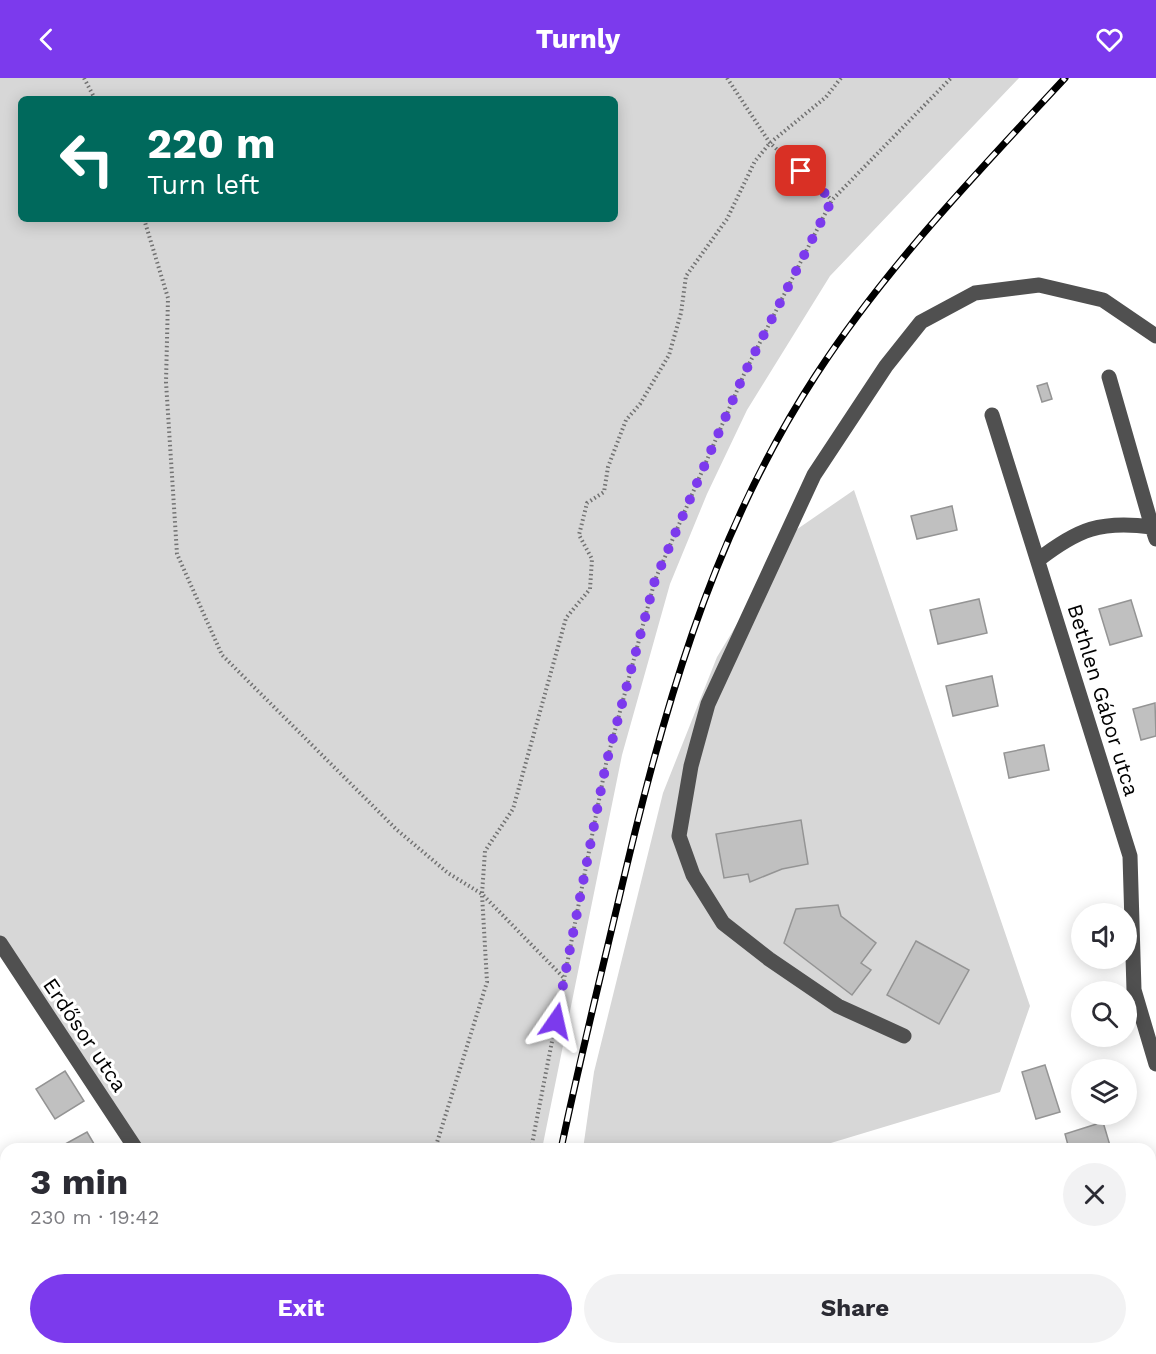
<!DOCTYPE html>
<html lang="en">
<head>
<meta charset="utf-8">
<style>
  :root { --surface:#fff; --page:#f2f2f3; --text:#2b2b33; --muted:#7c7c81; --accent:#7c3aed }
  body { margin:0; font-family:"Work Sans",sans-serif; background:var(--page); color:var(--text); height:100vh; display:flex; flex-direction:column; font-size:22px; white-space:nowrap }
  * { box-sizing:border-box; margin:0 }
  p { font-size:20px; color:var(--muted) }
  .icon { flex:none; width:33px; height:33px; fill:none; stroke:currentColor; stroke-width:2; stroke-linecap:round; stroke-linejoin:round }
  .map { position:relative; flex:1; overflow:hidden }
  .panel { position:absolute; left:0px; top:1065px; width:1156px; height:212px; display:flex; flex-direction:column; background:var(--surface); border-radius:18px 18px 0 0; box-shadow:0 3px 15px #0003 }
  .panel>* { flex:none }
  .top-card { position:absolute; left:18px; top:18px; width:600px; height:126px; border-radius:9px; box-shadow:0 3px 15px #0003; background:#00695c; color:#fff; overflow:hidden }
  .buttons { position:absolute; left:1071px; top:825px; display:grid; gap:12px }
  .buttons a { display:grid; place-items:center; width:66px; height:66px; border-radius:50%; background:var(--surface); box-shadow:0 3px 15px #0003; font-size:30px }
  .pin { position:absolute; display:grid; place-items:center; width:51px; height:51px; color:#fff; margin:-26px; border-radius:12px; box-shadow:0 3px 9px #0006 }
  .me { position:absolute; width:66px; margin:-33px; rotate:11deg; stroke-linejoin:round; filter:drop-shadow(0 0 4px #0008) }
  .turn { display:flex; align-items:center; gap:21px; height:126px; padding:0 30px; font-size:27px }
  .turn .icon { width:78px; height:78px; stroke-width:2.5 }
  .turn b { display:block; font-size:42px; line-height:51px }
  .round { display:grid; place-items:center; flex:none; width:63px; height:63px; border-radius:32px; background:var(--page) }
  .head { display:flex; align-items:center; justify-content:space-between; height:102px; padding:0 30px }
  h1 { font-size:36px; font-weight:700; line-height:45px }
  .action { display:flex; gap:12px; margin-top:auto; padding:12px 30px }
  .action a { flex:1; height:69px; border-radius:36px; background:var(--accent); color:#fff; font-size:24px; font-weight:700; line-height:69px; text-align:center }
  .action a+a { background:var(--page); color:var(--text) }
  header { display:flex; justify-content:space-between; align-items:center; height:78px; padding:0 30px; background:var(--accent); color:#fff; font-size:27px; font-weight:700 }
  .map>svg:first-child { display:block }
  .green { fill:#d7d7d7; fill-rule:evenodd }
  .building { fill:#c0c0c0; stroke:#949494; stroke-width:1.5 }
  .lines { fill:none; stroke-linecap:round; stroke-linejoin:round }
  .path { stroke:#727272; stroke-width:4; stroke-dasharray:1.5 3; stroke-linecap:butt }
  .minor { stroke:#505050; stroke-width:15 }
  .rail-casing { stroke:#000; stroke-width:7 }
  .rail { stroke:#fff; stroke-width:4.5; stroke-dasharray:14; stroke-linecap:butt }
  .route { stroke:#7c3aed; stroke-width:10; stroke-dasharray:0 18 }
  .labels { text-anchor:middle; stroke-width:6; stroke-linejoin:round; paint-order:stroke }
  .street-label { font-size:21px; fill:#000; stroke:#fff }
</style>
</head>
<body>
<header><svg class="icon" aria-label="back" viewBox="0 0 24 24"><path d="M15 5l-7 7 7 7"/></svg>Turnly<svg class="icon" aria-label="heart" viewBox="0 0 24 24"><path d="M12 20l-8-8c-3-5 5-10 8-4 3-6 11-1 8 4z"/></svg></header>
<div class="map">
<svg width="1156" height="1276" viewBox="0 0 1156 1276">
  <rect width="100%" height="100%" fill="#fff"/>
  <path class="green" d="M0 0H1019L830 198 747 332 707 416 670 506 622 677 542 1071H136L0 865ZM21 21H615V141H21Z
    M854 412 1030 928 1000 1014 811 1071H583L594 994 663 715 717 579 793 454Z"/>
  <path class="building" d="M1047 305 1052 321 1042 324 1037 308Z
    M952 428 957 452 917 461 911 438Z
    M979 521 987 555 938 566 930 532Z
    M1131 522 1142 558 1110 567 1099 531Z
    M992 598 998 628 953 638 946 608Z
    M1155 625 1156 658 1141 662 1133 631Z
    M1044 667 1049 692 1009 700 1004 675Z
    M801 742 808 786 782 791 750 804 748 796 724 800 716 756Z
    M838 827 841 838 876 865 861 885 871 892 852 917 784 865 796 831Z
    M916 863 969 892 939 946 887 917Z
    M1045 987 1060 1034 1036 1041 1022 994Z
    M65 993 84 1023 55 1041 36 1011Z
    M1103 1044 1111 1071H1069L1065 1056Z
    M87 1054 97 1071H59L58 1070Z
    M298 1270 300 1276H269L268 1271Z
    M322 1270H350L352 1276H324Z
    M391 1270H426L427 1276H393Z
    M1038 1270H1062V1271L1040 1276Z
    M1097 1270H1114L1116 1276H1099Z"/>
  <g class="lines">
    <path class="path" d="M84 0 95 21
      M727 0 770 65 832 122
      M144 141 168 220 166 304 177 476 222 577 397 752 448 795 482 816 487 904 435 1071
      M563 899 482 816 485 773 513 731 566 540 590 511 592 481 579 457 587 425 604 414 608 389 626 342 640 326 669 277 681 235 686 198 727 141 755 83 770 65 826 19 841 0
      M531 1071 606 686 655 502 745 294 832 122 951 0"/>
    <path class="minor" d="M1109 299 1152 449
      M992 337 1130 778 1134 912 1156 986
      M1038 482C1078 451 1101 442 1152 449L1156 461
      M0 865 136 1071
      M904 958 838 928 769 881 723 845 693 797 679 758 691 688 708 626 814 397 886 288 921 244 975 215 1039 207 1103 222 1156 258
      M510 1270V1276
      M79 1276 99 1270"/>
    <defs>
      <path id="rail" d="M561 1071C578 990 598 909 617 829 661 641 709 461 816 297 887 188 977 95 1065 0
        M532 1276V1270"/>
    </defs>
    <use href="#rail" class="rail-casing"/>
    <use href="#rail" class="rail"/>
  </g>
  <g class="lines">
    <path class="route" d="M556 943 606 686 655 502 745 294 832 122 801 93"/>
  </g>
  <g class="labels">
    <g class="street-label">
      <text transform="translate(1103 622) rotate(73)" y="7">Bethlen Gábor utca</text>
      <text transform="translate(85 957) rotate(56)" y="7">Erdősor utca</text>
    </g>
  </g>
</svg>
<div class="buttons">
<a><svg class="icon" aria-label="sound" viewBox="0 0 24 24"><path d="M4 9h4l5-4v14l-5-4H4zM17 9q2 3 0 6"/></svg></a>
<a><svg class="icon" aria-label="search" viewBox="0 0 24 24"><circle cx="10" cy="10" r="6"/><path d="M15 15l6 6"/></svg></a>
<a><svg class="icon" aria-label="layers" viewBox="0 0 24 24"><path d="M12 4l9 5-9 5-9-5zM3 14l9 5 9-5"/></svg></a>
</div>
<div class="pin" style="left:801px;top:93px;background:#d93025"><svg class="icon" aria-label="arrive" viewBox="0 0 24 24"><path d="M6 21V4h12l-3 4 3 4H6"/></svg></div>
<svg class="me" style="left:556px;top:943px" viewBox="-20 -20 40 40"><path d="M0-17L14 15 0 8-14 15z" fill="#7c3aed" stroke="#fff" stroke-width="4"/></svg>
<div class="top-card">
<div class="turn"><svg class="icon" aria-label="left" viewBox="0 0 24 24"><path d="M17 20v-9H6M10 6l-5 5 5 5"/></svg><div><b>220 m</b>Turn left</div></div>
</div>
<section class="panel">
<div class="head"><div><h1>3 min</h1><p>230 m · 19:42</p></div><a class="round"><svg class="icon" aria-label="close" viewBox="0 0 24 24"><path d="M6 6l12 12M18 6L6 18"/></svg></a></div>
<div class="action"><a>Exit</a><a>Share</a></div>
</section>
</div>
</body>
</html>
